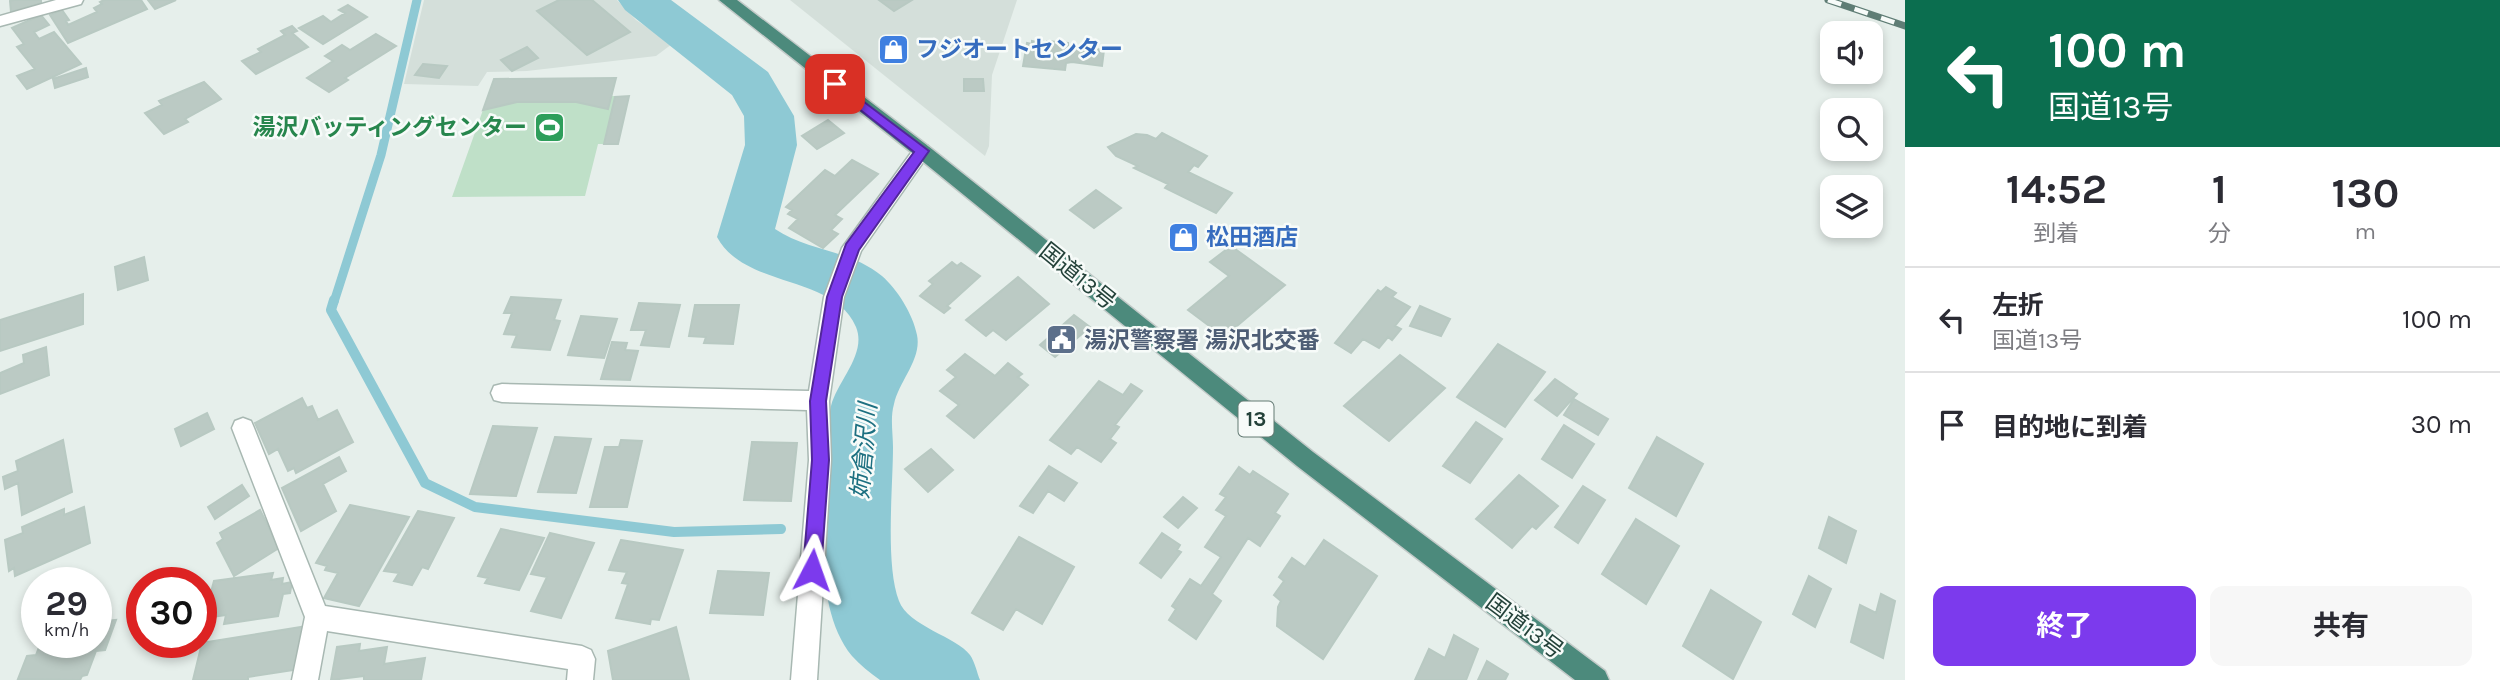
<!DOCTYPE html>
<html lang="ja">
<head>
<meta charset="utf-8">
<style>
  :root { --surface:#fff; --page:#f7f7f7; --text:#2b2b33; --muted:#7c7c81; --line:#e1e1e2; --accent:#7c3aed }
  body { margin:0; font-family:Karla,"Noto Sans JP",sans-serif; background:var(--page); color:var(--text); height:100vh; display:flex; flex-direction:column; font-size:26px; white-space:nowrap }
  * { box-sizing:border-box; margin:0 }
  p { font-size:23px; color:var(--muted) }
  .icon { flex:none; width:38px; height:38px; fill:none; stroke:currentColor; stroke-width:2; stroke-linecap:round; stroke-linejoin:round }
  .map { position:relative; flex:1; overflow:hidden }
  .details { display:flex; flex-direction:column; background:var(--surface); width:595px }
  .details>* { flex:none }
  .guide { background:#0b6e4f; color:#fff; overflow:hidden }
  .buttons { position:absolute; left:1820px; top:21px; display:grid; gap:14px }
  .buttons a { display:grid; place-items:center; width:63px; height:63px; border-radius:14px; background:var(--surface); box-shadow:0 4px 10px #0003; font-size:35px }
  .speed { position:absolute; left:21px; top:567px; display:flex; gap:14px; font-size:35px; font-weight:700; text-align:center }
  .speed>* { display:grid; place-content:center; width:91px; height:91px; border-radius:50%; background:var(--surface); box-shadow:0 4px 10px #0003; line-height:1 }
  .speed small { font-size:18px; font-weight:400 }
  .speed .limit { border:10px solid #d22; background:#fff; color:#111 }
  .pin { position:absolute; display:grid; place-items:center; width:60px; height:60px; color:#fff; margin:-30px; border-radius:14px; box-shadow:0 4px 10px #0006 }
  .me { position:absolute; width:77px; margin:-38px; rotate:4deg; stroke-linejoin:round; filter:drop-shadow(0 0 5px #0008) }
  .turn { display:flex; align-items:center; gap:24px; height:147px; padding:0 28px; font-size:32px }
  .turn .icon { width:91px; height:91px; stroke-width:2.5 }
  .turn b { display:block; font-size:49px; line-height:60px }
  .eta { display:flex; justify-content:space-evenly; align-items:center; height:119px; text-align:center }
  .eta b { font-size:42px; font-weight:700; line-height:49px }
  .primary-button { display:flex; gap:14px; margin-top:auto; padding:14px 28px }
  .primary-button a { flex:1; height:80px; border-radius:14px; background:var(--accent); color:#fff; font-size:28px; font-weight:700; line-height:80px; text-align:center }
  .primary-button a+a { background:var(--page); color:var(--text) }
  ul { padding:0; list-style:none }
  li { display:flex; align-items:center; gap:21px; height:105px; padding:0 28px; border-top:2px solid var(--line) }
  li div { flex:1 }
  li b { display:block; font-size:26px }
  li em { font-style:normal }
  main { display:flex; flex:1; min-height:0 }
  .map>svg:first-child { display:block }
  .built { fill:#d4dfda }
  .green { fill:#bfe0c8 }
  .lines { fill:none; stroke-linecap:round; stroke-linejoin:round }
  .stream-far1 { stroke:#8ec9d4; stroke-width:9 }
  .stream { stroke:#8ec9d4; stroke-width:10 }
  .river { fill:#8ec9d4; fill-rule:evenodd }
  .building { fill:#bbcac4; stroke:#b8c9c2; stroke-width:2 }
  .minor-casing { stroke:#a8b8b2; stroke-width:3 }
  .trunk-casing { stroke:#c2cac8; stroke-width:3 }
  .minor { fill:#fff; fill-rule:evenodd }
  .trunk { fill:#4c8a7c; fill-rule:evenodd }
  .rail-casing { stroke:#5f7d75; stroke-width:7 }
  .rail { stroke:#f7fbf9; stroke-width:4.5; stroke-dasharray:14; stroke-linecap:butt }
  .route { fill:#7c3aed; stroke:#51269a; stroke-width:2 }
  .labels { text-anchor:middle; stroke-width:5; stroke-linejoin:round; paint-order:stroke }
  .shield { fill:#f7fbf9; stroke:#637a73; stroke-width:2 }
  .shield-label { font-size:21px; font-weight:bold; fill:#24423a }
  .shop-label { font-size:23px; font-weight:bold; fill:#366cbe; stroke:#f7fbf9; text-anchor:start }
  .leisure-label { font-size:23px; font-weight:bold; fill:#27864d; stroke:#f7fbf9; text-anchor:end }
  .street-label { font-size:23px; fill:#24423a; stroke:#f7fbf9 }
  .service-label { font-size:23px; font-weight:bold; fill:#4e5e75; stroke:#f7fbf9; text-anchor:start }
  .water-label { font-size:24px; font-style:italic; fill:#1c6f80; stroke:#f7fbf9 }
</style>
</head>
<body>
<main>
<div class="map">
<svg width="1905" height="680" viewBox="0 0 1905 680">
  <rect width="100%" height="100%" fill="#e6efeb"/>
  <path class="built" d="M424 0H617L636 20 672 44 656 56 527 71 487 72 478 86 404 84Z
    M790 0H1017L992 75 989 146 985 156Z"/>
  <path class="green" d="M616 78 612 96H629L618 144H598L585 196 452 197 494 79Z"/>
  <g class="lines">
    <path class="stream-far1" d="M334 302 381 155 417 0"/>
    <path class="stream" d="M334 300 331 310 425 483 475 507 674 532 781 529
      M849 528H858"/>
    <path class="river" d="M618 0H671L768 72 794 116 797 145 775 229C807 251 851 250 882 276 897 289 913 314 917 335 922 359 899 381 894 404 890 418 893 433 893 447 893 487 885 565 899 601 908 626 957 637 970 655 975 662 977 673 980 680H880C870 673 860 665 852 656 813 607 825 527 828 469 829 449 826 426 831 406 838 380 867 354 856 327 834 274 745 289 717 237L745 145 744 116 732 95 625 10Z"/>
  </g>
  <path class="building" d="M14 0H41V3L11 12 10 1Z
    M104 0H141L147 9 68 43 50 15 62 10 69 20 66 21 68 25 97 12 94 8 102 4 100 2Z
    M148 0H176L155 9Z
    M559 0H592L630 32 587 55 537 11Z
    M879 0H912L894 11Z
    M348 5 367 17 323 44 299 28 323 16 331 22 345 13 339 10Z
    M41 15 49 25 34 32 39 39 54 32 81 64 27 89 17 76 35 69 17 47 24 44 12 28Z
    M292 26 297 31 292 33 308 47 256 74 242 61 261 52 258 49 285 35 281 31Z
    M376 34 396 46 345 78 348 80 329 92 307 78 333 61 325 56 342 45 350 50Z
    M1032 41 1046 44 1047 41 1068 43V46L1104 50 1102 66 1072 62 1066 63 1065 70 1023 66 1027 43 1032 44Z
    M527 47 538 58 512 71 501 60Z
    M423 64 447 66 439 78 415 75Z
    M86 68 88 77 55 88 53 79Z
    M616 78 608 109 576 102H517L483 110 494 79Z
    M964 79H983L984 91H964Z
    M204 82 221 99 185 119 188 122 164 134 145 113 162 105 159 101Z
    M629 96 618 144H604L615 97Z
    M828 120 844 133 817 149 802 136Z
    M1162 133 1207 156 1198 167 1194 165 1188 172 1232 193 1216 213 1165 188 1168 184 1134 168 1138 166 1116 156 1108 147 1136 134 1147 135 1156 139Z
    M852 160 878 174 835 215 842 219 831 230 838 234 823 248 789 228 798 219 788 214 792 210 786 207 825 170 835 176Z
    M1096 190 1121 208 1094 228 1070 210Z
    M1231 246 1285 285 1224 337 1188 310 1229 276 1210 262Z
    M144 257 148 280 118 290 115 267Z
    M952 262 957 266 961 263 980 276 947 306 950 308 944 313 920 296 933 284 929 281Z
    M1018 277 1049 304 1006 340 993 330 986 336 966 320Z
    M1386 287 1396 293 1392 297 1410 307 1395 326 1401 329 1392 340 1388 337 1379 348 1363 339 1351 353 1335 343 1378 290 1381 292Z
    M83 294V324L0 351V320Z
    M511 297 561 300 554 320 560 321 550 350 512 347 517 335 504 334 512 313H504Z
    M639 303 680 305 669 347 641 345 646 330H631Z
    M695 305H739L733 344 704 343 706 337 689 336Z
    M1420 306 1450 319 1441 336 1410 326Z
    M1074 315 1090 327 1055 357 1040 345Z
    M581 316 617 319 604 358 568 355Z
    M612 342 627 343 625 350 638 351 630 380 601 379Z
    M1498 344 1545 372 1505 427 1457 397Z
    M46 347 49 375 0 394V373L24 363 23 355Z
    M965 354 995 376 1008 363 1022 374 1018 377 1028 385 974 438 947 416 959 405 940 391 956 377 947 370Z
    M1400 355 1445 388 1389 441 1344 406Z
    M1555 379 1577 394 1557 416 1535 400Z
    M1099 381 1123 395 1131 384 1142 391 1115 425 1119 427 1110 439 1116 443 1101 462 1077 447 1071 454 1050 440Z
    M302 398 307 408 312 406 318 420 337 410 353 442 296 473 294 468 288 471 278 449 269 454 255 423Z
    M1574 399 1608 419 1598 435 1564 415Z
    M207 413 214 429 181 446 175 429Z
    M1476 422 1502 439 1470 483 1443 466Z
    M1564 425 1594 444 1572 478 1542 459Z
    M493 426 537 428 516 496 470 494Z
    M555 437 591 439 576 493 538 492Z
    M1657 437 1703 464 1676 516 1629 488Z
    M63 440 72 492 22 515 18 483 5 489 3 477 18 471 16 461Z
    M621 440 642 441 627 507H590L605 447H619Z
    M752 442 797 443 791 501 744 500Z
    M931 449 953 470 928 492 905 469Z
    M339 457 346 471 323 484 336 511 301 531 282 488Z
    M1049 466 1077 483 1064 501 1048 491 1033 513 1020 506Z
    M1239 467 1250 475 1253 471 1288 494 1275 513 1280 516 1260 546 1248 538 1212 594 1221 601 1196 639 1169 620 1176 609 1172 606 1190 579 1201 586 1221 557 1205 547 1226 516 1216 510 1226 497 1220 494Z
    M1519 475 1558 506 1536 529 1532 526 1512 548 1476 519Z
    M242 485 249 496 215 519 208 507Z
    M1583 486 1605 500 1578 543 1555 527Z
    M1183 497 1197 508 1178 528 1164 517Z
    M350 505 409 517 359 606 324 598 338 573 325 570 327 566 316 563Z
    M84 507 90 543 15 576 14 568 9 571 5 540 23 533 22 527 64 509V515Z
    M260 510 279 548 234 576 217 543 223 539 220 533Z
    M418 511 454 518 428 569 422 567 412 585 394 581 399 573 384 571Z
    M1829 517 1856 531 1846 563 1819 548Z
    M1636 519 1679 546 1646 604 1602 574Z
    M501 529 544 538 519 590 485 583 488 578 478 576Z
    M550 533 594 543 561 618 531 611 547 577 531 574Z
    M1162 533 1180 545 1177 550 1181 552 1161 578 1140 563Z
    M1019 537 1074 567 1042 624 1016 609 1003 630 972 613Z
    M621 540 683 550 659 620 651 619 650 624 616 618 628 584 622 583 627 572 609 570Z
    M1324 540 1377 576 1323 659 1277 626 1278 607 1281 601 1274 595 1284 581 1279 577 1292 558 1305 567Z
    M718 571 769 573 763 615 710 613Z
    M273 573 271 580 283 578 282 584 292 582 290 593 283 594 278 616 224 624 226 615 204 618 214 581Z
    M1809 576 1831 589 1815 627 1793 614Z
    M1711 590 1761 622 1733 679 1683 646Z
    M1881 594 1895 601 1883 658 1851 642 1860 605 1876 613Z
    M116 620 105 650 96 651 87 675 82 676 80 680 18 679 27 656 36 655 41 642H96V622Z
    M307 626 299 669 248 677V680H193L202 643Z
    M676 627 689 680H613L608 651Z
    M1454 635 1478 649 1466 680H1415L1429 649 1445 658Z
    M360 644 359 651 387 647 384 664 425 658 421 680H364V676L331 680 337 647Z
    M1487 661 1508 674 1505 680H1478Z"/>
  <g class="lines">
    <defs>
      <path id="minor" d="M56 0H83L81 4 0 26V16Z
        M922 144 928 146 931 151 861 251 844 297 829 401 831 460 817 680H791L809 460 807 410 502 402 494 400 491 393 494 386 502 384 809 391 824 297 842 248 916 146Z
        M243 418 251 421 254 428 325 606 582 646 591 650 595 659 593 680H567L568 669 327 631 318 680H292L305 617 232 428 235 421Z"/>
      <path id="trunk" d="M719 0H737L928 146 1313 452 1605 671 1609 680H1575L1297 466 916 156Z"/>
    </defs>
    <use href="#minor" class="minor-casing"/>
    <use href="#trunk" class="trunk-casing"/>
    <use href="#minor" class="minor"/>
    <use href="#trunk" class="trunk"/>
    <defs>
      <path id="rail" d="M1828 0 1905 26"/>
    </defs>
    <use href="#rail" class="rail-casing"/>
    <use href="#rail" class="rail"/>
  </g>
  <path class="route" d="M835 80 929 151 859 250 842 297 826 401 829 460 821 570 819 576 812 579 806 576 803 570 812 460 810 401 827 297 846 244 914 152 831 87 829 84Z"/>
  <defs>
    <symbol id="shop-square" viewBox="-11 -11 22 22"><rect x="-9" y="-9" width="18" height="18" rx="4" fill="#3f7fe0" stroke="#f7fbf9"/><path d="M-5-2.5h2.3a2.7 3.5 0 0 1 5.4 0H5L5.5 6h-11ZM-1.5-2.5h3a1.5 2.3 0 0 0-3 0Z" fill="#fff"/></symbol>
    <symbol id="stadium-square" viewBox="-11 -11 22 22"><rect x="-9" y="-9" width="18" height="18" rx="4" fill="#2e9e5b" stroke="#f7fbf9"/><path d="M0-5a6.5 5 0 1 0 0 10a6.5 5 0 1 0 0-10ZM-3.5-1.8h7v3.6h-7Z" fill="#fff"/></symbol>
    <symbol id="civic-square" viewBox="-11 -11 22 22"><rect x="-9" y="-9" width="18" height="18" rx="4" fill="#5c6f8a" stroke="#f7fbf9"/><path d="M-.6-6.5H3V-4.5H.6V-3L4-1V1h2V6H-6V1h2V-1L-.6-3ZM-1.2 2.5V6h2.4V2.5Z" fill="#fff"/></symbol>
  </defs>
  <g fill-rule="evenodd">
    <use href="#shop-square" x="876" y="32" width="35" height="35"/>
    <use href="#stadium-square" x="532" y="110" width="35" height="35"/>
    <use href="#shop-square" x="1166" y="220" width="35" height="35"/>
    <use href="#civic-square" x="1044" y="322" width="35" height="35"/>
  </g>
  <g class="labels">
    <rect class="shield" x="1238.5" y="401.5" width="35" height="35" rx="5"/>
    <g class="shield-label">
      <text x="1256" y="426">13</text>
    </g>
    <g class="shop-label">
      <text x="916" y="57">フジオートセンター</text>
      <text x="1206" y="245">松田酒店</text>
    </g>
    <g class="leisure-label">
      <text x="527" y="135">湯沢バッティングセンター</text>
    </g>
    <g class="street-label">
      <text transform="translate(1078 276) rotate(39)" y="8">国道13号</text>
      <text transform="translate(1525 626) rotate(37)" y="8">国道13号</text>
    </g>
    <g class="service-label">
      <text x="1084" y="348">湯沢警察署 湯沢北交番</text>
    </g>
    <g class="water-label">
      <text transform="translate(864 451) rotate(-85)" y="8">姉倉沢川</text>
    </g>
  </g>
</svg>
<div class="buttons">
<a><svg class="icon" aria-label="sound" viewBox="0 0 24 24"><path d="M4 9h4l5-4v14l-5-4H4zM17 9q2 3 0 6"/></svg></a>
<a><svg class="icon" aria-label="search" viewBox="0 0 24 24"><circle cx="10" cy="10" r="6"/><path d="M15 15l6 6"/></svg></a>
<a><svg class="icon" aria-label="layers" viewBox="0 0 24 24"><path d="M12 4l9 5-9 5-9-5zM3 14l9 5 9-5"/></svg></a>
</div>
<div class="speed"><div>29<small>km/h</small></div><div class="limit">30</div></div>
<div class="pin" style="left:835px;top:84px;background:#d93025"><svg class="icon" aria-label="arrive" viewBox="0 0 24 24"><path d="M6 21V4h12l-3 4 3 4H6"/></svg></div>
<svg class="me" style="left:812px;top:570px" viewBox="-20 -20 40 40"><path d="M0-17L14 15 0 8-14 15z" fill="#7c3aed" stroke="#fff" stroke-width="4"/></svg>
</div>
<section class="details">
<div class="guide">
<div class="turn"><svg class="icon" aria-label="left" viewBox="0 0 24 24"><path d="M17 20v-9H6M10 6l-5 5 5 5"/></svg><div><b>100 m</b>国道13号</div></div>
</div>
<div class="eta">
<div><b>14:52</b><p>到着</p></div>
<div><b>1</b><p>分</p></div>
<div><b>130</b><p>m</p></div>
</div>
<ul>
<li><svg class="icon" aria-label="left" viewBox="0 0 24 24"><path d="M17 20v-9H6M10 6l-5 5 5 5"/></svg><div><b>左折</b><p>国道13号</p></div><em>100 m</em></li>
<li><svg class="icon" aria-label="arrive" viewBox="0 0 24 24"><path d="M6 21V4h12l-3 4 3 4H6"/></svg><div><b>目的地に到着</b></div><em>30 m</em></li>
</ul>
<div class="primary-button"><a>終了</a><a>共有</a></div>
</section>
</main>
</body>
</html>
